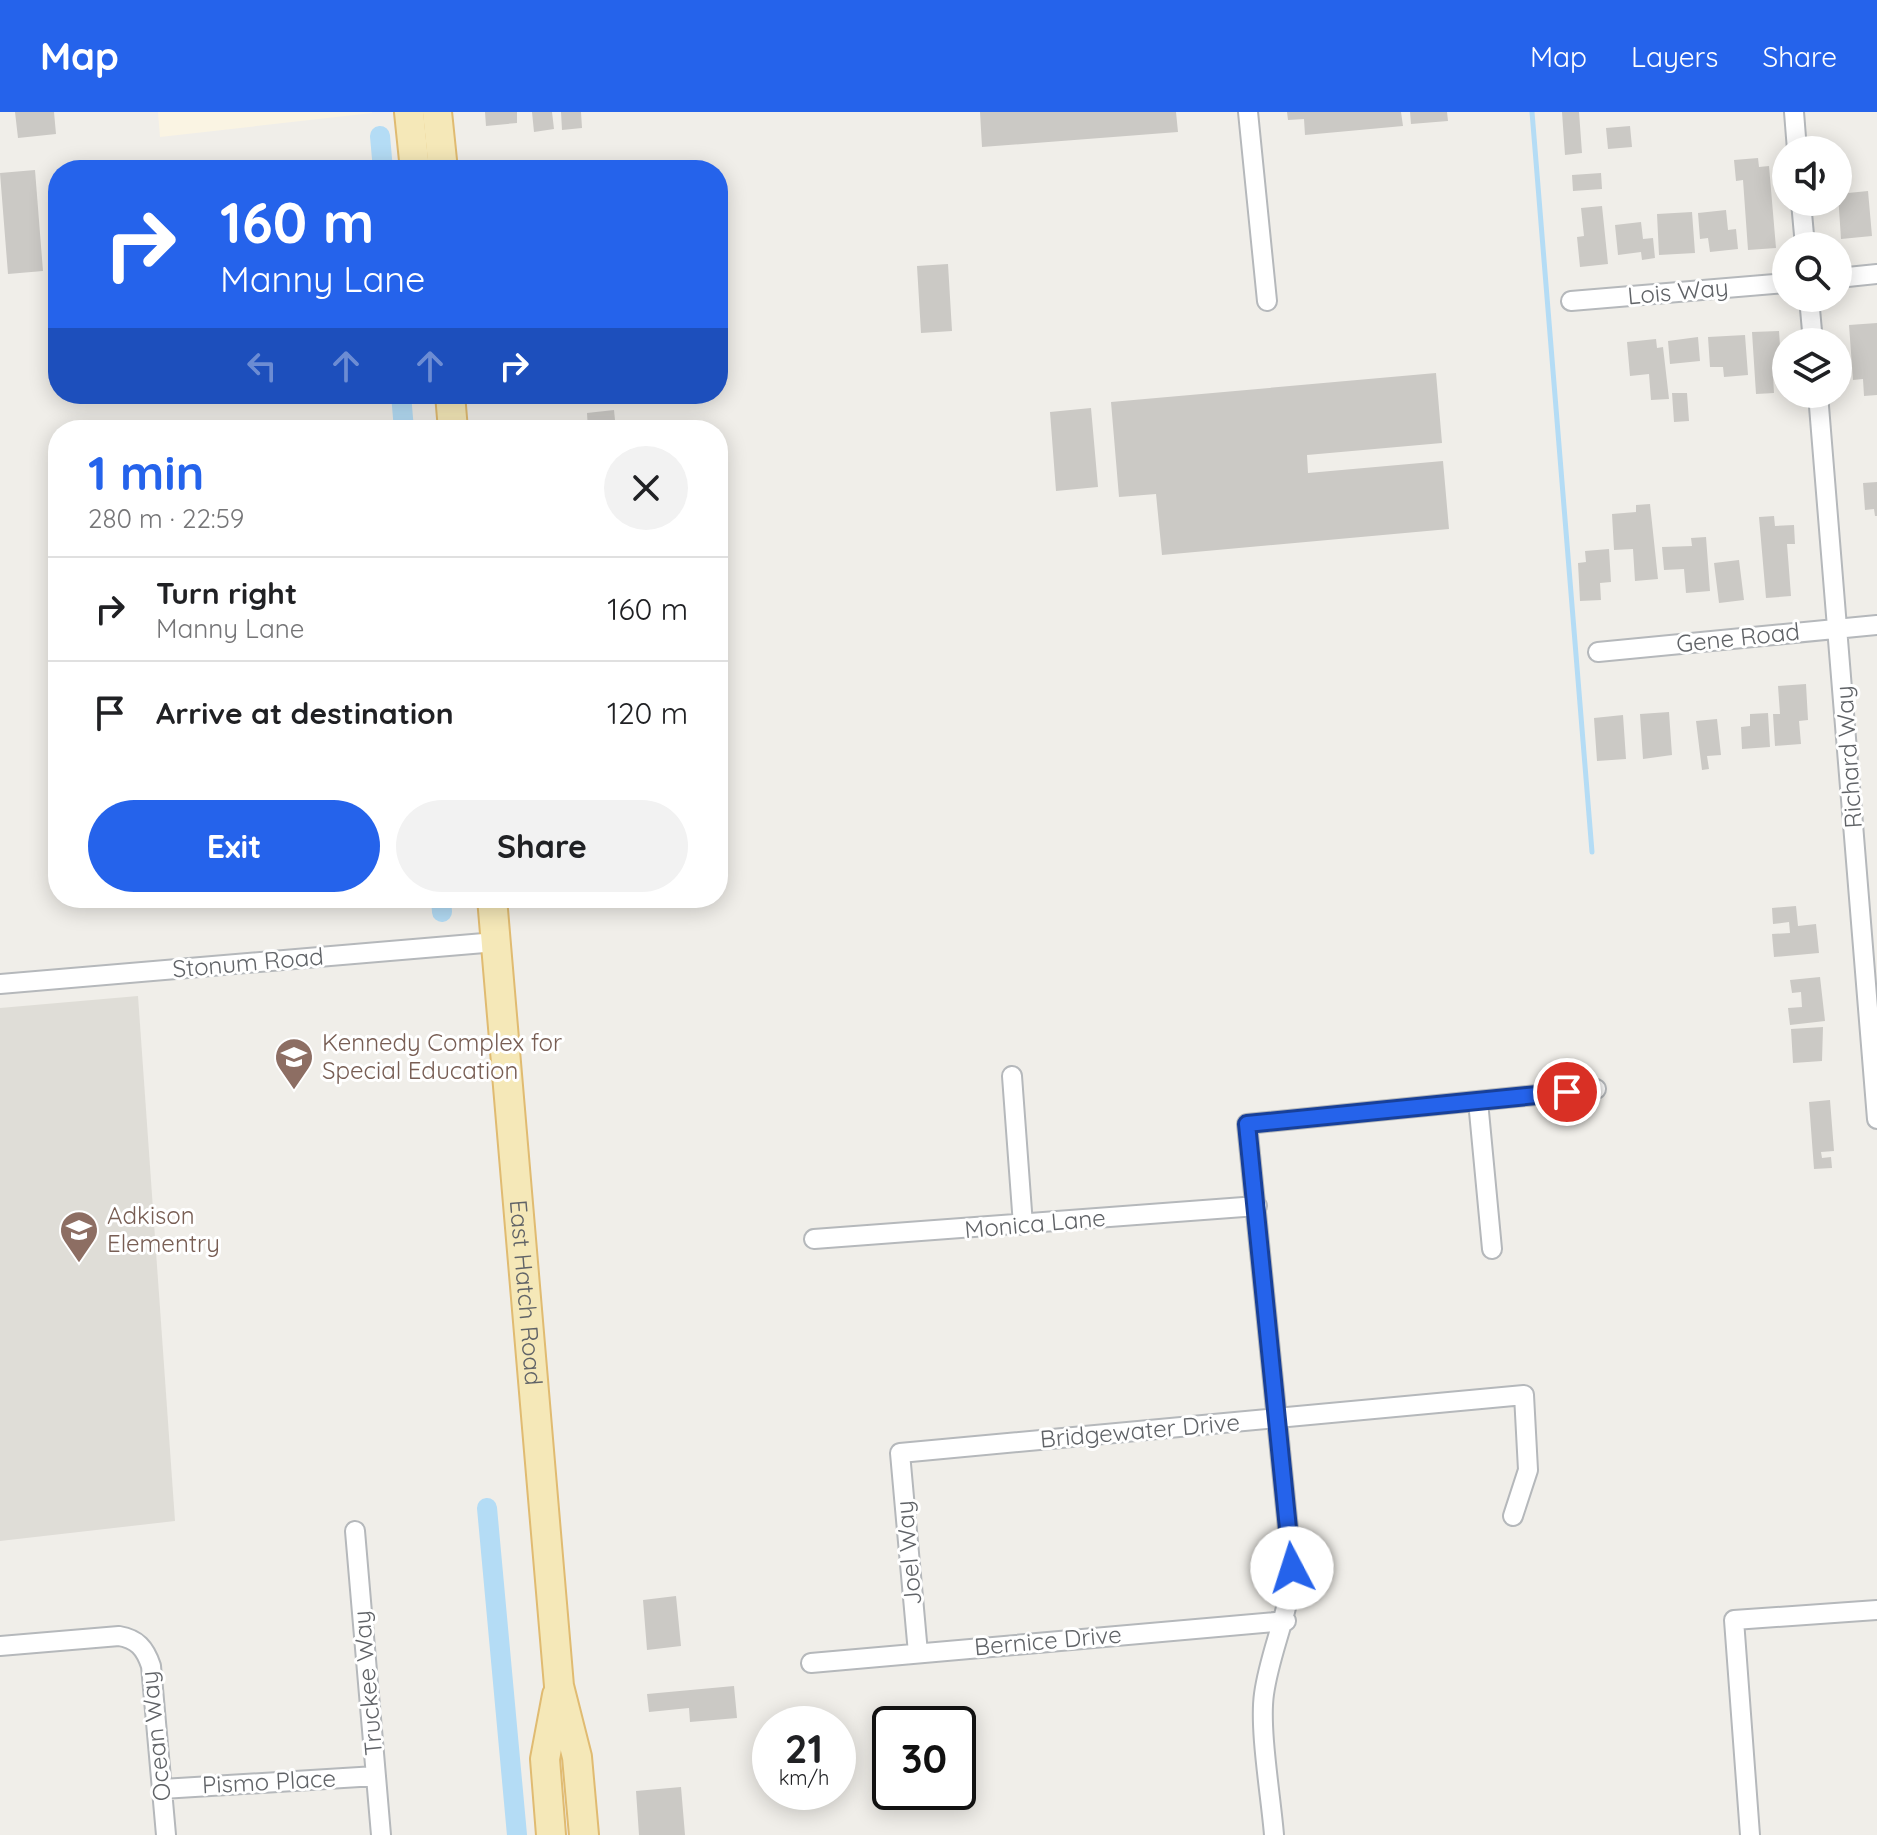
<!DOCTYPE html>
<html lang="en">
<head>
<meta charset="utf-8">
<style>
  :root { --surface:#fff; --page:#f2f2f2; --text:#202124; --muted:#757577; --line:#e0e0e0; --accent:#2563eb }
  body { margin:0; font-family:Quicksand,sans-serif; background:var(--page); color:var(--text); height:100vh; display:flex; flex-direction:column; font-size:30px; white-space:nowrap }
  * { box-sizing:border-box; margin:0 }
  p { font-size:26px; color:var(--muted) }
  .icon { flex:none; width:44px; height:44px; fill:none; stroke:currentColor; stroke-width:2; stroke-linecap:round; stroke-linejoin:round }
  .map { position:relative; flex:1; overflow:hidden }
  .sheet { position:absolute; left:48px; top:308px; width:680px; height:488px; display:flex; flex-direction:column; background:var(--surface); border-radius:32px; box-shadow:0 4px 20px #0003 }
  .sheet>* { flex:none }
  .hud { position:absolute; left:48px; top:48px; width:680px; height:244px; border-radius:32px; box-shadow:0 4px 20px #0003; background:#2563eb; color:#fff; overflow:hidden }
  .controls { position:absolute; left:1772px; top:24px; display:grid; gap:16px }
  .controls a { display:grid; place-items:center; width:80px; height:80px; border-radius:50%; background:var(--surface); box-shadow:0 4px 20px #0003; font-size:40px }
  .speed { position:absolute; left:752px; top:1594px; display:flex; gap:16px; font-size:40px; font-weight:700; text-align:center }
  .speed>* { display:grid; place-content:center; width:104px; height:104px; border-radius:50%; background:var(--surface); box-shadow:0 4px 20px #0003; line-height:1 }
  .speed small { font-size:20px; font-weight:400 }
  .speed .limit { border:4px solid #111; border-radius:12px; background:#fff; color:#111 }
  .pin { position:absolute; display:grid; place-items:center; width:68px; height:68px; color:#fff; margin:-34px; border:4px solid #fff; border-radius:50%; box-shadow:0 2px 8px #0007 }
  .me { position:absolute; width:88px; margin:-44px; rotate:355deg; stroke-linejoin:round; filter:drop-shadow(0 0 6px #0008) }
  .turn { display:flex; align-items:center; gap:28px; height:168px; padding:0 40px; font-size:36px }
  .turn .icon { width:104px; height:104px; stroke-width:2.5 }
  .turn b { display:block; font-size:56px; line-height:68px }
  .lanes { display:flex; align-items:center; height:76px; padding:0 40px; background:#0003; justify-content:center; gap:40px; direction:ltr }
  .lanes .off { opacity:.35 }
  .round { display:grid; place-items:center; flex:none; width:84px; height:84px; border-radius:42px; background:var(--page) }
  .overview { display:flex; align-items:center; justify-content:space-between; height:136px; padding:0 40px }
  h1 { font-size:48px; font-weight:700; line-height:60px; color:var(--accent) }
  .cta { display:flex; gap:16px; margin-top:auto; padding:16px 40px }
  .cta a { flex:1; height:92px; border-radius:48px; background:var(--accent); color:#fff; font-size:32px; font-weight:700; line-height:92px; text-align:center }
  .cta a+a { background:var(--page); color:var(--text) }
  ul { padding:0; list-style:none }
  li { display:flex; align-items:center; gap:24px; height:104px; padding:0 40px; border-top:2px solid var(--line) }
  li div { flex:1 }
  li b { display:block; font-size:30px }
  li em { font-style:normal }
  header { display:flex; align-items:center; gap:48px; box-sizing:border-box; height:112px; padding:0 40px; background:var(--accent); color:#fff }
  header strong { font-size:38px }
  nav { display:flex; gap:44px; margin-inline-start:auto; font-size:28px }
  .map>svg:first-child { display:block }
  .commercial { fill:#faf4e3 }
  .education { fill:#dfddd7 }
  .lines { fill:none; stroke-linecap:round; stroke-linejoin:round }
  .stream { stroke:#b4dcf5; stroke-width:5 }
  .canal { stroke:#b4dcf5; stroke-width:20 }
  .building { fill:#cbc9c5 }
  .minor-casing { stroke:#b5b8bb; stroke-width:22 }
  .primary-casing { stroke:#e0bb71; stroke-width:32 }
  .minor { stroke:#fff; stroke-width:18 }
  .primary { stroke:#f5e8b8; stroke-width:28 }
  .route-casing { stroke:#184099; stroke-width:20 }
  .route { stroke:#2563eb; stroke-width:14 }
  .labels { text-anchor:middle; stroke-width:6; stroke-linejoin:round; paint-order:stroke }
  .street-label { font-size:24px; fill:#606367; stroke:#fff }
  .education-label { font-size:24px; fill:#785e54; stroke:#fff; text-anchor:start }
</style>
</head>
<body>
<header>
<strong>Map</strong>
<nav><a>Map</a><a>Layers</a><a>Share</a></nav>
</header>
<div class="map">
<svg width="1877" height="1723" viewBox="0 0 1877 1723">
  <rect width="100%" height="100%" fill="#f0eee9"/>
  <path class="commercial" d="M158 0H372V1L160 25Z"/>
  <path class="education" d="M138 884 175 1409 0 1429V896Z"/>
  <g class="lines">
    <path class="stream" d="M1532 0 1592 740"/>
    <path class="canal" d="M380 24 383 58
      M401 282 404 318
      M441 786 442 800
      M487 1396 517 1723"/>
  </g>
  <path class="building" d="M15 0H54L56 22 18 26Z
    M485 0H517V11L486 14Z
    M532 0H552L554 17 534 20Z
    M561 0H581L582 16 562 18Z
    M980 0H1176L1178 20 982 35Z
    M1287 0H1401L1403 14 1305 23 1304 7 1288 8Z
    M1410 0H1447L1448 9 1411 12Z
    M1562 0H1579L1582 41 1565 43Z
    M1630 14 1632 35 1608 37 1606 16Z
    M1758 46 1759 55 1769 54 1776 136 1748 138 1743 68 1736 69 1734 48Z
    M35 58 43 159 8 162 0 61Z
    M1601 61 1602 77 1573 79 1572 63Z
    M1868 79 1872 124 1841 127 1838 82Z
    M1602 94 1608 152 1580 155 1577 125 1584 124 1581 96Z
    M1726 98 1728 118 1736 117 1738 137 1710 140 1708 126 1700 127 1698 101Z
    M1692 100 1695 141 1659 143 1657 102Z
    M1641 110 1643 127 1653 126 1655 146 1642 148 1641 140 1618 143 1615 113Z
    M948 152 952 219 921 221 917 154Z
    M1877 211V283L1864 284 1863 267 1853 268 1849 213Z
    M1779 219 1782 264H1773L1774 281 1756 282 1752 220Z
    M1745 223 1748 263 1724 265 1723 255H1710L1708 225Z
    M1698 225 1700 249 1670 252 1668 229Z
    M1656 227 1657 236 1663 235 1669 287 1651 288 1649 262 1630 264 1627 230Z
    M1436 261 1442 331 1307 343 1308 361 1443 349 1449 417 1162 443 1156 382 1119 385 1111 290Z
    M1672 281H1687L1689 309 1674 310Z
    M1091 296 1098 375 1056 379 1050 300Z
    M614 298 616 318H588L587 301Z
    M1877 370V404H1875L1874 397 1865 398 1863 371Z
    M723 385 727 427 718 428V386Z
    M1650 392 1658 467 1635 469 1633 437 1614 438 1612 402 1636 400V393Z
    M1774 404 1775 414 1794 413 1795 432H1787L1791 484 1766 486 1759 405Z
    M1706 425 1710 479 1686 481 1684 457 1664 458 1662 435 1692 434 1691 426Z
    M1609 437 1611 470 1600 471 1601 488 1580 489 1578 451 1586 450 1585 439Z
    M1739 448 1744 488 1719 491 1714 451Z
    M1806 572 1808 608 1799 609 1801 632 1775 634 1773 602H1780L1778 574Z
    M1669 600 1672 643 1643 647 1640 602Z
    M1768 601 1770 635 1742 637 1741 615 1750 614V602Z
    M1623 603 1626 647 1597 649 1594 606Z
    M1717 607 1721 643 1707 644 1709 657 1702 658 1696 609Z
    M1796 794 1798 814 1816 812 1819 841 1774 845 1772 822 1790 821 1789 810 1773 812 1772 796Z
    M1820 865 1825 909 1790 913 1788 896 1802 895 1801 880 1792 881 1790 868Z
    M1823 915 1822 949 1793 951 1791 917Z
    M1830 988 1834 1039 1821 1040 1822 1046 1831 1045 1832 1056 1814 1057 1809 990Z
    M676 1484 681 1534 647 1538 643 1488Z
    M734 1574 737 1606 690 1610 689 1596 649 1600 647 1582Z
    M681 1675 685 1723H639L636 1679Z"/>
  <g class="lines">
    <defs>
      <path id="minor" d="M1248 0 1267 189
        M1794 0 1797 38
        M1801 90 1805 134
        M1838 166 1877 162
        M1809 186 1813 230
        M1571 189 1786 171
        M1818 282 1877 1007
        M1598 540 1877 513
        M0 872 496 830
        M1012 964 1023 1113
        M1478 989 1492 1137
        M814 1127 1257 1094
        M355 1419 381 1723
        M0 1534 119 1524C137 1527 145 1536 151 1554L166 1723
        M918 1541 900 1341 1524 1283 1528 1358 1513 1404
        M811 1551 1286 1509
        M162 1677 376 1664
        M1274 1723C1271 1685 1259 1617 1264 1582 1270 1538 1290 1501 1292 1456L1247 1012 1596 977
        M1750 1723 1734 1508 1877 1498"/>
      <g id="primary">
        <path d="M409 0 415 58"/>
        <path d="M437 0 443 58"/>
        <path d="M450 282 453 318"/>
        <path id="s1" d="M492 786 559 1574 577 1645 584 1723"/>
        <path d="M551 1723 545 1647 557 1583"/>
      </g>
    </defs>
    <use href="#minor" class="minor-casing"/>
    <use href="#primary" class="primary-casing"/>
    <use href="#minor" class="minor"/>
    <use href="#primary" class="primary"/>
  </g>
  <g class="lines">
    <defs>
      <path id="route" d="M1292 1456 1247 1012 1567 980"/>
    </defs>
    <use href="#route" class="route-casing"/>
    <use href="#route" class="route"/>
  </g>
  <defs>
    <symbol id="school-pin" viewBox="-11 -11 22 30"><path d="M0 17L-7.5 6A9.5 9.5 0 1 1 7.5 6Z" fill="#8d6e63" stroke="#fff"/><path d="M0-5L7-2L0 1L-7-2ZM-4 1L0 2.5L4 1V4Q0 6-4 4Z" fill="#fff"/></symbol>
  </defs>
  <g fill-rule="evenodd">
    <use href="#school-pin" x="272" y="923" width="44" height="60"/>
    <use href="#school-pin" x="57" y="1096" width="44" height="60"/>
  </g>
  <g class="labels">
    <g class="street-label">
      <text transform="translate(1678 180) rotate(-5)" y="8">Lois Way</text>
      <text transform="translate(1738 526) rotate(-6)" y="8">Gene Road</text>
      <text transform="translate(1849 645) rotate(-94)" y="8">Richard Way</text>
      <text transform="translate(248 851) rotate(-5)" y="8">Stonum Road</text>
      <text transform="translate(1035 1112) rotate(-5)" y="8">Monica Lane</text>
      <text dy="8" stroke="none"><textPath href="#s1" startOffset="396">East Hatch Road</textPath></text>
      <text transform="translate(1140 1319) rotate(-5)" y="8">Bridgewater Drive</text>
      <text transform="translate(909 1441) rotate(-95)" y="8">Joel Way</text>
      <text transform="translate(1048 1529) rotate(-5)" y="8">Bernice Drive</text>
      <text transform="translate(368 1571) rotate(-95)" y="8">Truckee Way</text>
      <text transform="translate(156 1624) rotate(-96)" y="8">Ocean Way</text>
      <text transform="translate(269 1670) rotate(-3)" y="8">Pismo Place</text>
    </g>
    <g class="education-label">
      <text x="322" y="939">Kennedy Complex for<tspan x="322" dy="28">Special Education</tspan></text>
      <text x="107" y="1112">Adkison<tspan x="107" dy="28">Elementry</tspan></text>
    </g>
  </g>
</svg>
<div class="controls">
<a><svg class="icon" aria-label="sound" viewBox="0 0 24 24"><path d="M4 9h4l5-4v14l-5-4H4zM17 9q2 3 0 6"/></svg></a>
<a><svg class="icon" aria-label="search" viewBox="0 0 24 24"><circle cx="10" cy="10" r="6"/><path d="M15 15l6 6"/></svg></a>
<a><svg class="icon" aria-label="layers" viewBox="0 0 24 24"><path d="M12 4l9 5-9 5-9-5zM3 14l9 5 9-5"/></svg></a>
</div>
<div class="speed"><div>21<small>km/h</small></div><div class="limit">30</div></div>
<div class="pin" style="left:1567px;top:980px;background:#d93025"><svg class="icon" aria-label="arrive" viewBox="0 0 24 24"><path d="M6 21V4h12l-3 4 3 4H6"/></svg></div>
<svg class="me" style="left:1292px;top:1456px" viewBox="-20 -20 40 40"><circle r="19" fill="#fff"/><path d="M0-13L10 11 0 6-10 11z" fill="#2563eb"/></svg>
<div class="hud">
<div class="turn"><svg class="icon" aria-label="right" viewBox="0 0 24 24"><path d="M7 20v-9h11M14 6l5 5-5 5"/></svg><div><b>160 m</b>Manny Lane</div></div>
<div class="lanes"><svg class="icon off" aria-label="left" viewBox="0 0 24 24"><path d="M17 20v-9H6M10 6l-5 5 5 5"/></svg><svg class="icon off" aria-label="ahead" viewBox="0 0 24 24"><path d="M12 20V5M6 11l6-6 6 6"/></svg><svg class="icon off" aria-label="ahead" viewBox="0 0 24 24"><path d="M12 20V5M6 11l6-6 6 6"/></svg><svg class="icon" aria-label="right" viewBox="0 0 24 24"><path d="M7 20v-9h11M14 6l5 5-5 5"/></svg></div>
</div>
<section class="sheet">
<div class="overview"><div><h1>1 min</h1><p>280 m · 22:59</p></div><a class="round"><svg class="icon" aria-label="close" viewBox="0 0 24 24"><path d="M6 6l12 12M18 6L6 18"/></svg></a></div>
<ul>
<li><svg class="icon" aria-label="right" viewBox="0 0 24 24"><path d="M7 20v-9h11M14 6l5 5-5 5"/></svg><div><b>Turn right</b><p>Manny Lane</p></div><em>160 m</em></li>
<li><svg class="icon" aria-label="arrive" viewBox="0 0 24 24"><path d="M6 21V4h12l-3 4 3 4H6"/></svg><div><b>Arrive at destination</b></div><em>120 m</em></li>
</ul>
<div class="cta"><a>Exit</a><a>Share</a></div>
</section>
</div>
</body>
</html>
